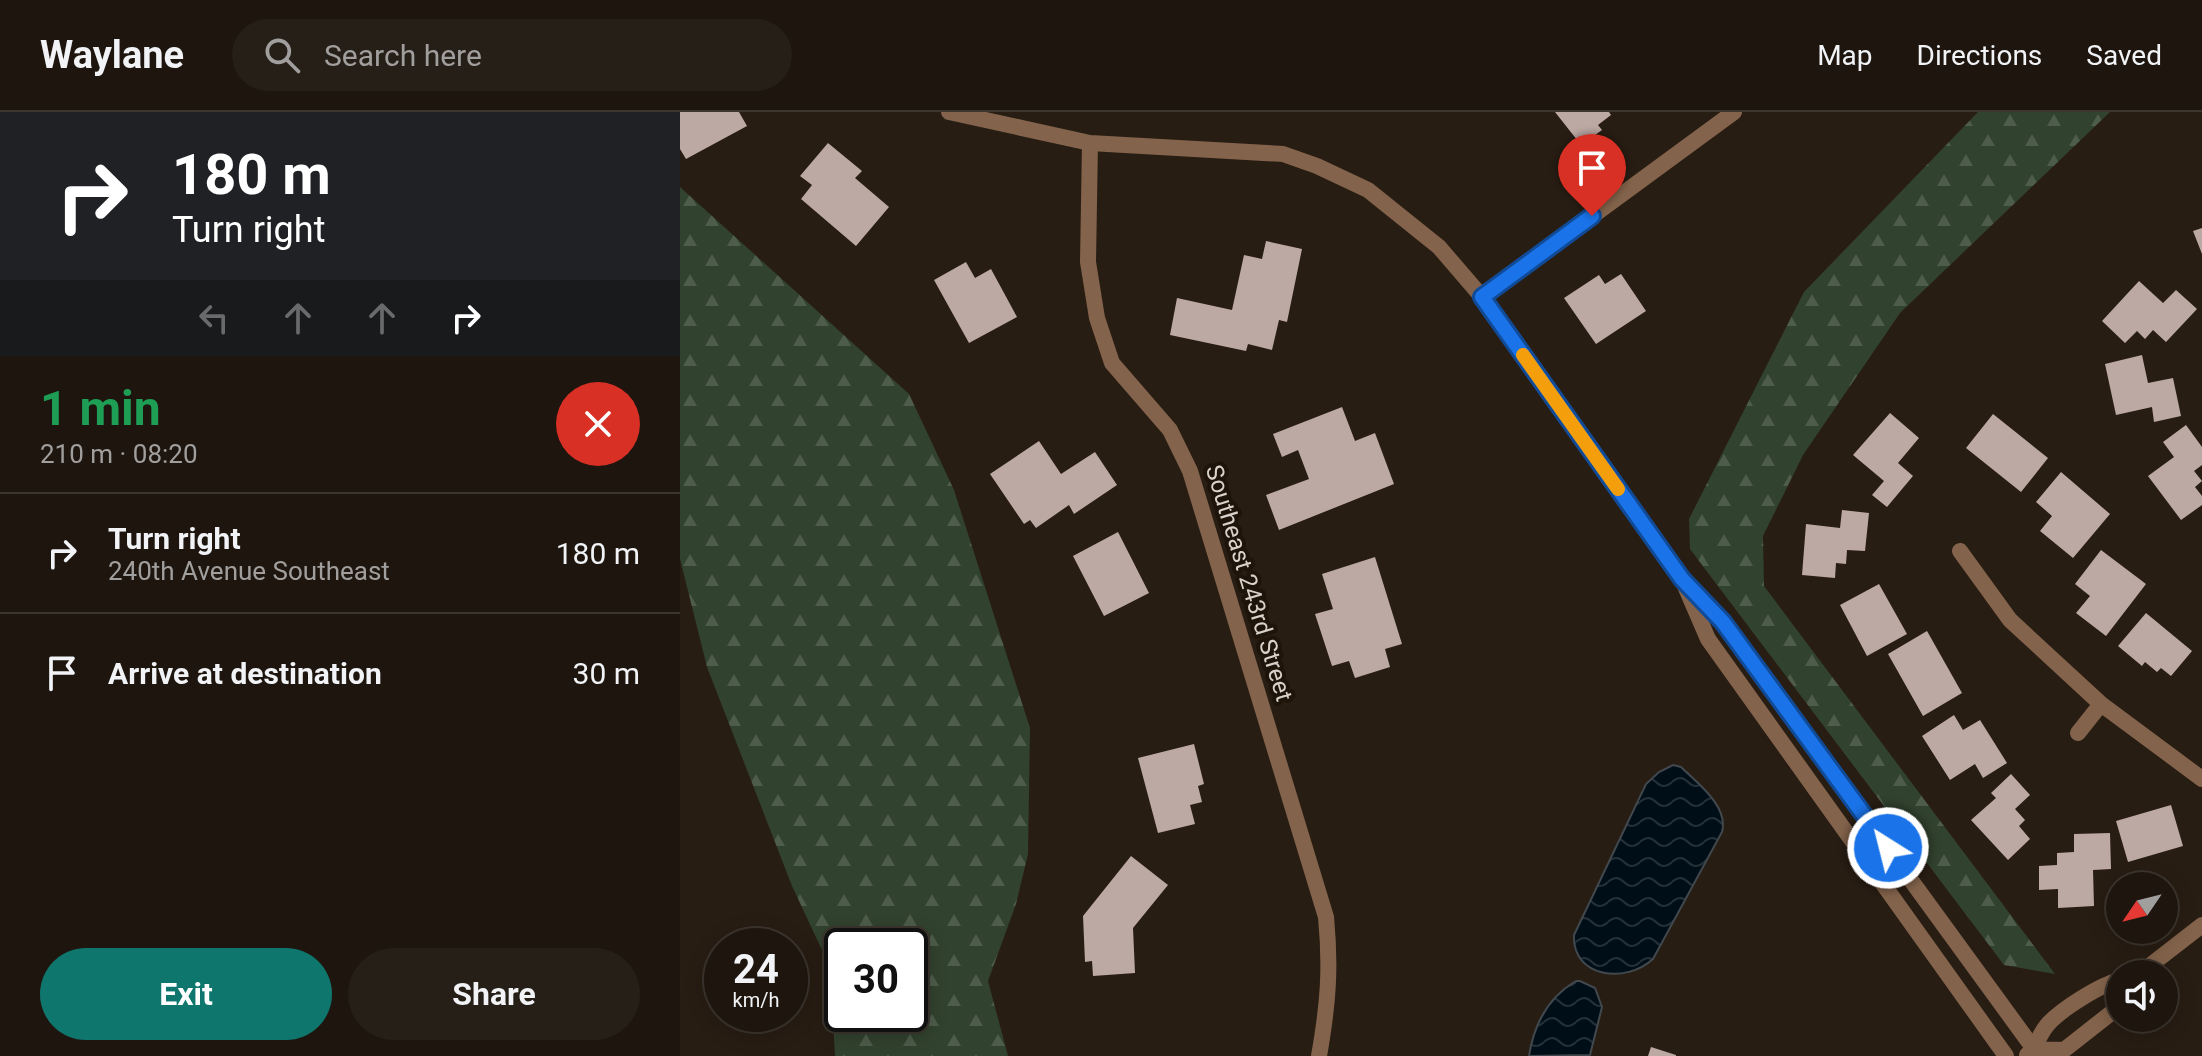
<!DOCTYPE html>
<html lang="en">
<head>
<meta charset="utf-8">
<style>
  :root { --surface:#1e160e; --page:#261f17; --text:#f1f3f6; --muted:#a19f9e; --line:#3c352e; --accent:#0f766e }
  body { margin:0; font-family:Roboto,sans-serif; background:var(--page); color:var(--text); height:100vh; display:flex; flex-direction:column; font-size:30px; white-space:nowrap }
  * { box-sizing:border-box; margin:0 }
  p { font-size:26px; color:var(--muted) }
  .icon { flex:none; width:44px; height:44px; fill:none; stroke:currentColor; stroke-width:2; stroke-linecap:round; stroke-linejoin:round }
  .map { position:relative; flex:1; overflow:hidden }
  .panel { display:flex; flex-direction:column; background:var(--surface); width:680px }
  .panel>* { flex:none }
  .top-card { background:#202124; color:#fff; overflow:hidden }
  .needle { width:52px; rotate:235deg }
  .tools { position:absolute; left:1426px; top:760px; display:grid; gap:16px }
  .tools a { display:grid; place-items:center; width:72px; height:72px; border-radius:50%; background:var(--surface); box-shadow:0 4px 20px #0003,0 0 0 2px var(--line); font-size:40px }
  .speed { position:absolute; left:24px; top:816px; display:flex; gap:16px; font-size:40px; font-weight:700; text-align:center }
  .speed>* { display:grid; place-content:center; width:104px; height:104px; border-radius:50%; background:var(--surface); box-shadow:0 4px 20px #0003,0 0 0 2px var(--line); line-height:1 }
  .speed small { font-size:20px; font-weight:400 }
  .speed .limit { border:4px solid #111; border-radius:12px; background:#fff; color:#111 }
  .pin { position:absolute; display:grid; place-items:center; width:68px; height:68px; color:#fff; margin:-82px -34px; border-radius:50% 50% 50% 0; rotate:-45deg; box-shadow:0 0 8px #0007 }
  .pin .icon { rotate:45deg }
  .me { position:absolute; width:88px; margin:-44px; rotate:324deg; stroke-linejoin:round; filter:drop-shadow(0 0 6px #0008) }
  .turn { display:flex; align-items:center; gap:28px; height:168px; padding:0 40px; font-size:36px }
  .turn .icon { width:104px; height:104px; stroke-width:2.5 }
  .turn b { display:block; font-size:56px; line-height:68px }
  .lanes { display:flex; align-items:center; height:76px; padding:0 40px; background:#0003; justify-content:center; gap:40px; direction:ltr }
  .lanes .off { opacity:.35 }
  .round { display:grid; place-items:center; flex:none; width:84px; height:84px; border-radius:42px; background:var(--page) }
  .overview { display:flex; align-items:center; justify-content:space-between; height:136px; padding:0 40px }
  h1 { font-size:48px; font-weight:700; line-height:60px; color:#1e9e55 }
  .action { display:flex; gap:16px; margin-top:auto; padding:16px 40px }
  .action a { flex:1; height:92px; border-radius:48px; background:var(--accent); color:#fff; font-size:32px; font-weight:700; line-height:92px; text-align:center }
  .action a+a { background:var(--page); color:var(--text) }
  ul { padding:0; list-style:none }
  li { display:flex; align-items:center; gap:24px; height:120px; padding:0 40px; border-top:2px solid var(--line) }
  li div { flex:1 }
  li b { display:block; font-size:30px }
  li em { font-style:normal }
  header { display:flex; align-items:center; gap:48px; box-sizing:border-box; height:112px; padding:0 40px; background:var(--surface); border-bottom:2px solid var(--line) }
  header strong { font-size:38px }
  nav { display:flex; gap:44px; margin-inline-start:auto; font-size:28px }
  .search { width:560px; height:72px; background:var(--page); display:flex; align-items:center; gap:20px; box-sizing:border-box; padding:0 28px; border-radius:44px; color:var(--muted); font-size:30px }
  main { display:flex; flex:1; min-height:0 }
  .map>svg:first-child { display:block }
  .forest { fill:url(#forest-firs); fill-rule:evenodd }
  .water { fill:url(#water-waves); stroke:#41494e; stroke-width:2 }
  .building { fill:#bda9a4 }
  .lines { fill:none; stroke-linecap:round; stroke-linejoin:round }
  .street { stroke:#83634b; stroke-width:16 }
  .route-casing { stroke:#114b97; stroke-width:20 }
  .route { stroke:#1a73e8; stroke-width:14 }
  .slow { stroke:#f59e0b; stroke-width:14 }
  .labels { text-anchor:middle; stroke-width:8; stroke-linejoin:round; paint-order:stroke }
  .street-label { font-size:24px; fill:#d9d2cb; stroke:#1e140a }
</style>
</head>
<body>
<header>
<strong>Waylane</strong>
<div class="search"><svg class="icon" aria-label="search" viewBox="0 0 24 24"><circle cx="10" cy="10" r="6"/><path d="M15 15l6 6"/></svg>Search here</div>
<nav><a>Map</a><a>Directions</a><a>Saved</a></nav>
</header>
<main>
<section class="panel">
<div class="top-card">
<div class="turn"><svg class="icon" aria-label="right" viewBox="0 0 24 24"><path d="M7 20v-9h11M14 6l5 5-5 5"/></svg><div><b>180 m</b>Turn right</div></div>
<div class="lanes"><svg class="icon off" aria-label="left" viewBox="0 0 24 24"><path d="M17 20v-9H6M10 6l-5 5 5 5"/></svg><svg class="icon off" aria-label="ahead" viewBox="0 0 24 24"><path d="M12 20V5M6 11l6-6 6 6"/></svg><svg class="icon off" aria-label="ahead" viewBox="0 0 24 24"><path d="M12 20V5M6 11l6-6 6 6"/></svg><svg class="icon" aria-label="right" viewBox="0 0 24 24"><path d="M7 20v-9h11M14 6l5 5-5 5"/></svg></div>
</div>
<div class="overview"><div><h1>1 min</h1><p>210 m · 08:20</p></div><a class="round" style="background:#d93025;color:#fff"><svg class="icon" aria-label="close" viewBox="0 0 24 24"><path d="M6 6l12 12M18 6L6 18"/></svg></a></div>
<ul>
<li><svg class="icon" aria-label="right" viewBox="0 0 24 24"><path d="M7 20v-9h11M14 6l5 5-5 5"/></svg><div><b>Turn right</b><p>240th Avenue Southeast</p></div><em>180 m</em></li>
<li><svg class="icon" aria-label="arrive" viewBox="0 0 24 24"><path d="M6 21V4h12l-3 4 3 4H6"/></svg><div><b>Arrive at destination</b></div><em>30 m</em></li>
</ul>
<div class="action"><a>Exit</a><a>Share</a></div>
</section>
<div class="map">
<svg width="1522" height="944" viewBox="0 0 1522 944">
  <defs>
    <pattern id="forest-firs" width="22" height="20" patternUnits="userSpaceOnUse" patternTransform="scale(2)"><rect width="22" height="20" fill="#31422e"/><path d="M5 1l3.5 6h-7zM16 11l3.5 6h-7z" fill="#4e5c4b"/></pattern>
    <pattern id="water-waves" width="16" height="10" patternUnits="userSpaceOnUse" patternTransform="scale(2)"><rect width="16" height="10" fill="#000e18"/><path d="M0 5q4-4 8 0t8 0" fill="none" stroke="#253038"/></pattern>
  </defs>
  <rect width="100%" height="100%" fill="#281d13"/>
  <path class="forest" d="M1298 0H1430L1220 201 1123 343 1083 424 1084 474 1375 862 1324 853 1010 437 1009 407 1124 180Z
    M0 75 229 282 274 378 350 616 348 742 336 792 308 869 328 944H155L150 855 112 774 27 555 0 447ZM162 834H230V902H162Z"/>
  <path class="water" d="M993 653 1001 655C1017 671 1049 694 1042 720L973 847C946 872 892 866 894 823L966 672 979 660Z
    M896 869H900L915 876 922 895 910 943 849 944C854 912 867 886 896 869Z"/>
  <path class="building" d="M0 0H59L67 14 6 47 0 37Z
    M875 0H929L931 3 918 13 922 18 901 33Z
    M148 31 182 59 175 66 209 95 176 134 121 87 132 73 120 64Z
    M1522 116V142L1513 119Z
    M586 129 622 137 607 210 599 208 592 238 568 232 566 239 490 223 497 186 552 198 564 143 582 147Z
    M286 150 295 166 311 157 337 205 289 231 254 168Z
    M941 162 966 199 916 232 884 186 919 163 925 172Z
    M1459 169 1483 191 1496 178 1517 197 1486 230 1473 218 1465 227 1457 219 1445 231 1422 209Z
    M1462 243 1468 271 1493 266 1501 304 1474 310 1472 295 1436 303 1425 252Z
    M662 295 675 329 695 321 714 372 599 418 586 383 629 367 618 338 602 345 593 322Z
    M1210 301 1239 326 1218 351 1233 364 1207 395 1192 383 1204 369 1173 343Z
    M1313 302 1368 346 1341 380 1286 336Z
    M1506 313 1522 335V353L1514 359 1522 369 1515 375 1522 384V393L1501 408 1468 364 1494 345 1483 330Z
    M359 329 381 362 415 340 437 373 394 402 389 393 356 416 350 408 344 412 310 362Z
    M1381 360 1430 402 1393 446 1360 419 1372 404 1356 390Z
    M1162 398 1189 401 1185 439 1167 438 1166 452 1156 451 1155 466 1122 463 1126 412 1160 416Z
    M438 420 469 481 424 504 393 444Z
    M1421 438 1466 472 1426 524 1396 501 1410 484 1395 472Z
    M695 445 722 532 705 537 710 555 675 566 669 549 652 554 635 502 653 497 642 462Z
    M1199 472 1227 522 1187 544 1160 493Z
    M1466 501 1512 539 1491 564 1481 556 1477 560 1465 550 1462 554 1438 534Z
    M1247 519 1282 581 1243 604 1208 542Z
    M1274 603 1283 618 1300 608 1327 651 1303 666 1295 652 1270 668 1242 624Z
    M514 632 524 672 518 674 522 690 510 693 515 712 478 721 458 646Z
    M1331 662 1350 683 1335 697 1345 708 1339 714 1350 727 1328 748 1291 708 1316 686 1311 681Z
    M1491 693 1503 734 1448 750 1436 709Z
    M1430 721 1431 757 1413 758 1414 794 1378 796V777L1359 778V754L1377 753V741L1394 740V722Z
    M451 744 488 773 453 816 455 861 413 864 412 849 405 850 403 804Z
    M971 935 996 943V944H968Z"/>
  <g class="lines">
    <path class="street" d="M269 0 410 31 603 42 637 54 688 78 759 135 802 185 1002 467
      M410 31 408 150 417 206 432 251 490 318 510 359 646 805C651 857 648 893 639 944
      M802 185 1054 0
      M1280 439 1330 508 1421 592 1522 667
      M1398 621 1421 592
      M1459 862 1522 813
      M1354 937 1384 938 1440 894
      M1347 943C1358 934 1359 921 1369 911 1382 897 1421 872 1440 868
      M1326 944 1028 527 1002 467 1043 510 1359 944"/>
  </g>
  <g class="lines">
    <defs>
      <path id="route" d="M912 104 802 185 1002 467 1043 510 1208 736"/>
    </defs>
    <use href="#route" class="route-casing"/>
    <use href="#route" class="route"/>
    <path class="slow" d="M843 243 938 377"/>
  </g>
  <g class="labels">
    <g class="street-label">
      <text transform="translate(569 471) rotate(73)" y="8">Southeast 243rd Street</text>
    </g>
  </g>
</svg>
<div class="tools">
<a><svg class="needle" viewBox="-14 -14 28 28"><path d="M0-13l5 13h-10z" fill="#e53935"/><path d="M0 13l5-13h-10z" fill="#a19f9e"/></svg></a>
<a><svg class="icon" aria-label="sound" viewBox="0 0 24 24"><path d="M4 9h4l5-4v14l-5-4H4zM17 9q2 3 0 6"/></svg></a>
</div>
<div class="speed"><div>24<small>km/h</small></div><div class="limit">30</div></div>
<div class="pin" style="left:912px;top:104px;background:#d93025"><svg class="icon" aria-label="arrive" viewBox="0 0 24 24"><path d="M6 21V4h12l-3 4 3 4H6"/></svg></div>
<svg class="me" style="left:1208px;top:736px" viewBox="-20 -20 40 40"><circle r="17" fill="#1a73e8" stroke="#fff" stroke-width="3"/><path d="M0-11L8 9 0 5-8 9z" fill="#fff"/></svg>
</div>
</main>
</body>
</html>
